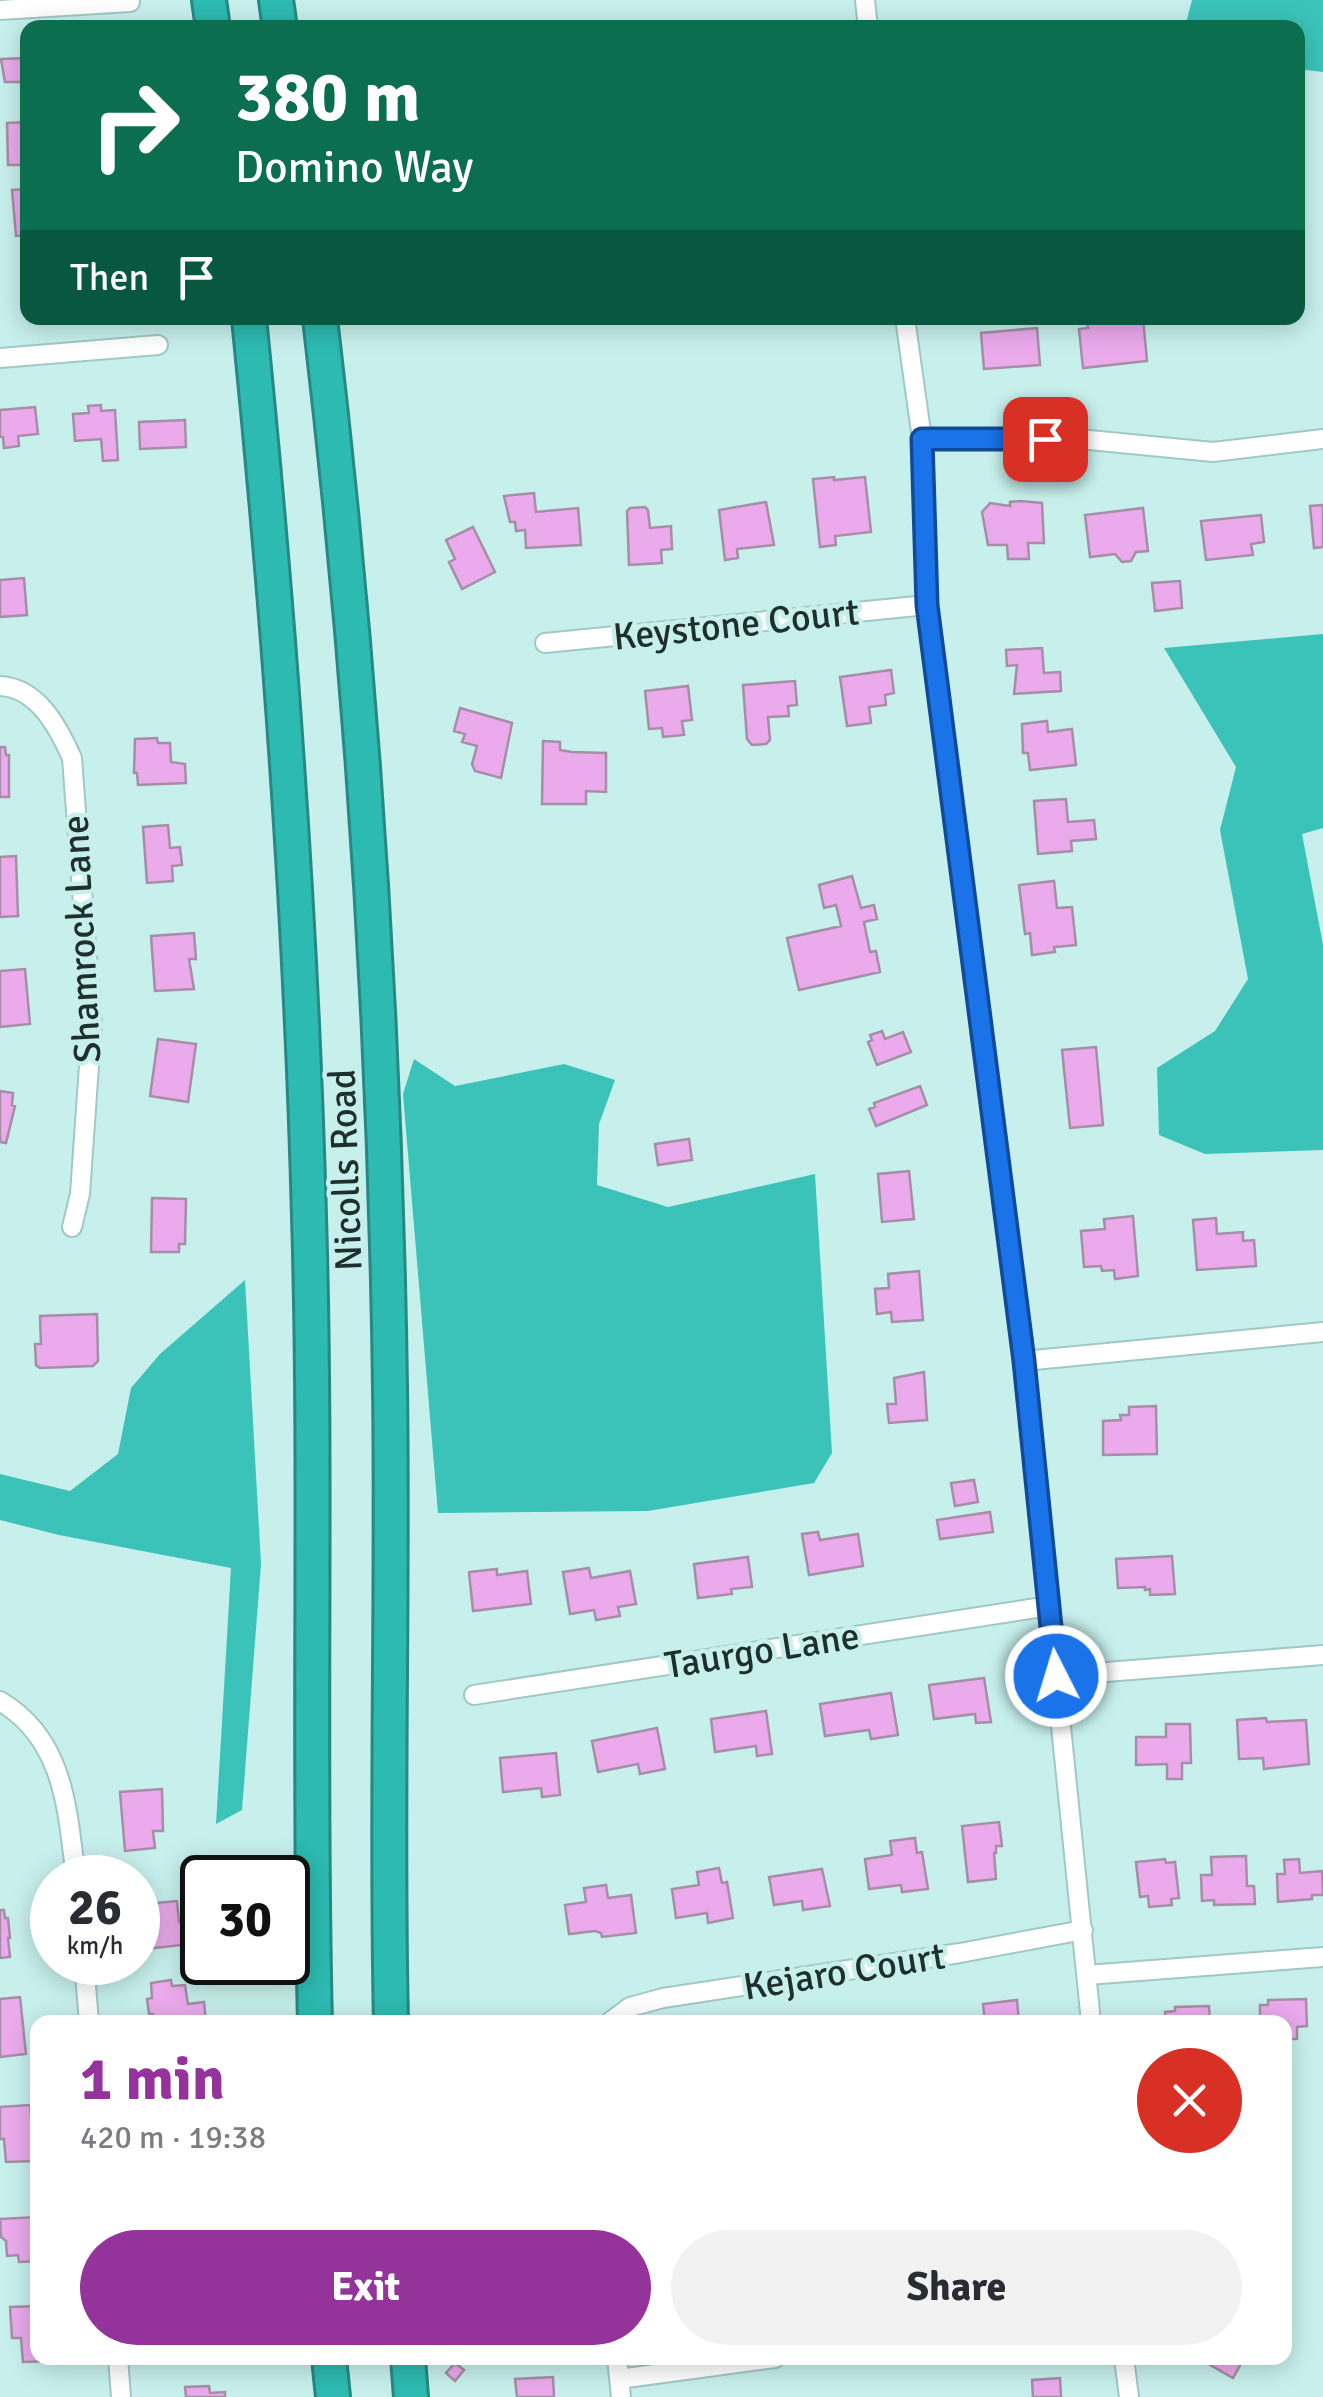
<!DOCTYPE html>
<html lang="en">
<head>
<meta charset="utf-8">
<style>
  :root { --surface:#fff; --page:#f2f2f3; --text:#2b2b33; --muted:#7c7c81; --accent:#94339a }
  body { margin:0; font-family:Signika,sans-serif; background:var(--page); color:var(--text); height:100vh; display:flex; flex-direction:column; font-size:38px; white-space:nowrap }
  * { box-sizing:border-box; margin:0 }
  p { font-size:32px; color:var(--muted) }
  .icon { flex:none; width:55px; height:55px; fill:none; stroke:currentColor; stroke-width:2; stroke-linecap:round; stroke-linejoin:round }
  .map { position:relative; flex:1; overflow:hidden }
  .drawer { position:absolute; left:30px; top:2015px; width:1262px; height:350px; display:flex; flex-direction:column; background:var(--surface); border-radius:20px; box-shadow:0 5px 25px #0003 }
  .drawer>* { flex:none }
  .guide { position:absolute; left:20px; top:20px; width:1285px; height:305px; border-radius:20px; box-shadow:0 5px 25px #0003; background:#0b6e4f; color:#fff; overflow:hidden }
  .speed { position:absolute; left:30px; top:1855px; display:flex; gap:20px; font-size:50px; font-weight:700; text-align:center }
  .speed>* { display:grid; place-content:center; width:130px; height:130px; border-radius:50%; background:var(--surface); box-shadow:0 5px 25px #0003; line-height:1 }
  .speed small { font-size:25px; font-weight:400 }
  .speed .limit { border:5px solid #111; border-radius:15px; background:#fff; color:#111 }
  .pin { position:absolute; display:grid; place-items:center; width:85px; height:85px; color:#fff; margin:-42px; border-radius:20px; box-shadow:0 5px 15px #0006 }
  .me { position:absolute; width:110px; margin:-55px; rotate:355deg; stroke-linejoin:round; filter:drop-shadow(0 0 8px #0008) }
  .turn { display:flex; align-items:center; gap:35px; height:210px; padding:0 50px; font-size:45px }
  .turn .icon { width:130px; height:130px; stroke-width:2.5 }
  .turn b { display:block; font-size:70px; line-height:85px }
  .then { display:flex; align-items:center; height:95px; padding:0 50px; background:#0003; gap:20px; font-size:38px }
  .round { display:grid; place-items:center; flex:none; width:105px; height:105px; border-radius:52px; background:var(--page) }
  .head { display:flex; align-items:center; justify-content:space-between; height:170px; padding:0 50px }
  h1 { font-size:60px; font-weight:700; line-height:75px; color:var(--accent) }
  .button { display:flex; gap:20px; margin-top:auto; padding:20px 50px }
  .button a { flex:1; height:115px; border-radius:60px; background:var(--accent); color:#fff; font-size:40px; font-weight:700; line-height:115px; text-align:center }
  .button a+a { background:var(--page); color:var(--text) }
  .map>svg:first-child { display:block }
  .forest { fill:#3bc3b9 }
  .building { fill:#eaaaec; stroke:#a58ea6; stroke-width:2.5 }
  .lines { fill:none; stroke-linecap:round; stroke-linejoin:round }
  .street-casing { stroke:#a1c8c4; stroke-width:22 }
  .highway-casing { stroke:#278983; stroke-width:38 }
  .street { stroke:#fff; stroke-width:18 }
  .highway { stroke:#2cbab1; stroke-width:32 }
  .route-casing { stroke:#114b97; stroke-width:25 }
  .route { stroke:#1a73e8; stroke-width:18 }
  .labels { text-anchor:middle; stroke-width:9; stroke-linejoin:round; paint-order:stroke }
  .street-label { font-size:38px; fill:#1f2f2d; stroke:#c7f0ec }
</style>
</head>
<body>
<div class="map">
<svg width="1323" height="2397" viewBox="0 0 1323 2397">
  <rect width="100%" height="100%" fill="#c7f0ec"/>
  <path class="forest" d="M1192 0H1323V72L1298 69V28L1185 27Z
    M1323 634V828L1302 834 1323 945V1150L1205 1154 1159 1135 1157 1068 1215 1031 1248 979 1220 830 1236 767 1164 648Z
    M414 1059 455 1086 564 1064 615 1080 599 1124 597 1185 668 1207 815 1174 832 1453 814 1483 648 1511 438 1513 403 1094Z
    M245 1280 261 1564 242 1810 216 1824 231 1568 59 1535 0 1520V1474L70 1491 118 1454 131 1388 160 1354Z"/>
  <path class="building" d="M28 58V82H5L1 59Z
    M28 122V165H8L7 123Z
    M28 189V235L16 236 12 190Z
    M1086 318H1143L1147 361 1083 368 1079 329 1088 328Z
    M1037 328 1040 365 984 369 981 333Z
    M101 405V411L115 410 118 460 103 461 101 439 75 441 73 414 89 413 88 406Z
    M35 407 38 434 18 436 19 446 4 448 3 437H0V410Z
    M185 420 186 447 140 449 139 422Z
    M834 477V480L865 477 871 532 835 536 836 545 820 547 813 479Z
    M534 493 536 512 578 508 581 545 526 548 525 530 516 531 515 522H510L504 496Z
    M1020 501 1042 503 1044 543H1028L1029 559H1008L1007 545H988L982 512 990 503 1010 506V502Z
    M766 502 774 545 737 549 738 558 725 560 719 510Z
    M1323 505V547L1314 548 1310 506Z
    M645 507 648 510 650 528 671 526 672 549 661 550 662 563 629 565 627 511 630 508Z
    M1143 508 1148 551 1136 552 1131 561 1122 562 1115 554 1090 557 1085 515Z
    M1261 515 1264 542 1251 544 1253 555 1206 560 1201 521Z
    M473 527 495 572 462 589 449 562 455 559 446 540Z
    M24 578 27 615 0 617V580Z
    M1180 581 1182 608 1155 611 1152 583Z
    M1042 648 1044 673 1060 672 1061 691 1014 694 1017 665 1007 666 1006 650Z
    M891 670 894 693 885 695 886 705 869 707 871 723 847 726 840 677Z
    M795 681 797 705 788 706 789 716 768 717 770 740 766 744 752 745 747 739 743 685Z
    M688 686 692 720 682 721 684 735 663 737 662 728 649 729 645 691Z
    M460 708 512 723 501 778 475 771 472 764 477 746 462 742 465 734 454 731Z
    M1047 721 1048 732 1072 729 1076 765 1030 770 1028 753H1023L1022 724Z
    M157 738 158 743H170L171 762 185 764 186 783 138 785 137 773H134L135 739Z
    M543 741 560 742V750L572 752 606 753V792L586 791V804H542Z
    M0 747H5L6 755H9V797H0Z
    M1066 799 1068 822 1094 820 1096 839 1071 841 1072 851 1038 854 1034 801Z
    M168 825 170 848 180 847 182 865 172 866 173 881 147 883 143 827Z
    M16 856 18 916 0 917V857Z
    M852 876 861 908 874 905 877 919 864 922 870 952 876 951 880 972 799 990 787 938 841 926 836 905 824 908 819 885Z
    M1054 881 1057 908 1072 907 1076 945 1054 947 1055 952 1032 955 1030 933 1025 934 1019 885Z
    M194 933 196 959H189L194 989 155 991 151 936Z
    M25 969 30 1024 0 1027V971Z
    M882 1031 885 1039 903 1032 911 1052 877 1065 868 1042 872 1040 870 1035Z
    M158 1039 196 1044 188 1102 150 1096Z
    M1096 1047 1103 1125 1070 1128 1062 1050Z
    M920 1086 927 1105 876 1126 869 1109 875 1107 874 1103Z
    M0 1091 13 1093 12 1105 15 1106 6 1143 0 1142Z
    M689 1139 692 1160 658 1165 655 1144Z
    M909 1171 914 1219 882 1222 878 1174Z
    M152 1198 186 1199 185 1244H179V1252H151Z
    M1133 1216 1138 1276 1115 1279 1114 1270 1102 1271 1101 1266 1084 1267 1081 1231 1105 1229 1104 1219Z
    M1216 1218 1217 1234 1243 1232V1241L1254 1240 1256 1266 1197 1270 1193 1220Z
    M919 1271 923 1320 892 1322 891 1312 877 1314 875 1289 889 1288 888 1274Z
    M97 1314 98 1361 93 1366 40 1368 36 1365 35 1344H41L40 1316Z
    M924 1372 927 1420 889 1423 887 1404H896L894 1378Z
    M1156 1406 1157 1454 1103 1455V1421L1121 1420 1120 1415H1129V1407Z
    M974 1480 978 1502 955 1506 951 1483Z
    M990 1512 993 1532 940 1539 937 1520Z
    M818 1532 820 1540 858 1534 863 1566 809 1575 802 1534Z
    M1172 1556 1175 1594 1150 1595V1589L1145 1590V1587L1118 1588 1116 1559Z
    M748 1557 752 1587 731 1589 732 1594 698 1598 694 1564Z
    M589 1568 591 1578 630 1571 636 1604 618 1607 620 1616 596 1620 594 1610 570 1614 563 1572Z
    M497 1569V1575L527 1571 531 1604 473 1611 469 1572Z
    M984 1678 991 1722 976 1723 975 1714 934 1719 929 1685Z
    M891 1693 898 1735 871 1739 869 1730 825 1736 820 1704Z
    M766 1711 772 1754 757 1756 756 1746 715 1752 711 1719Z
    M1266 1718 1267 1722 1306 1720 1309 1764 1264 1769 1263 1758 1239 1759 1237 1720Z
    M1166 1724H1190L1191 1763H1182V1779H1167V1764L1136 1765V1737H1166Z
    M657 1728 665 1769 640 1774 638 1764 598 1772 592 1741Z
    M556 1753 560 1795 542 1797 541 1788 503 1792 500 1758Z
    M162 1789 163 1831H153L155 1848 125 1851 120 1792Z
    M999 1822 1002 1846H996V1853H994L996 1879 968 1882 962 1826Z
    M915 1838 917 1853 922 1852 928 1889 902 1892 901 1885 869 1889 865 1859 892 1855 890 1841Z
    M1246 1856 1247 1886H1254L1255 1904 1214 1905V1900L1202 1901 1201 1875H1212L1211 1857Z
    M1165 1859 1166 1863 1175 1862 1179 1898 1171 1899 1172 1905 1149 1907 1148 1896 1140 1897 1136 1862Z
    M1299 1859 1300 1873 1322 1871 1323 1895H1312V1899L1278 1902 1277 1874H1285L1284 1860Z
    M719 1868 722 1883 727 1882 733 1918 708 1923 707 1913 676 1918 672 1889 699 1885 697 1872Z
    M822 1869 830 1906 803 1910 802 1901 774 1905 769 1877Z
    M606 1885 608 1898 631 1895 636 1933 602 1937 601 1933 595 1931 569 1934 565 1905 586 1902 584 1888Z
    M177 1901 179 1922 192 1921 194 1940 182 1941V1945L145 1949 144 1938 138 1939V1917L147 1916 146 1904Z
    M0 1910H4L5 1918H8L10 1938H8L10 1957 0 1958Z
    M171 1980 172 1986 185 1985 188 2004 204 2002 206 2022H154L153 2014H149L147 1999 152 1998 151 1983Z
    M20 1997 26 2054 0 2057V1999Z
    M1306 1999 1307 2026 1297 2027V2039H1285V2022H1260V2005H1268V2000Z
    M1017 2000 1019 2022H985L983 2004Z
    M1209 2006 1210 2022H1165V2012L1175 2011V2007Z
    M30 2105 35 2161 6 2162 4 2139H0V2107Z
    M38 2217V2261L19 2262 18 2255 7 2256 6 2241 1 2237 0 2219Z
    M38 2306V2358H52V2361L23 2362 21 2338H12L10 2307Z
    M1198 2358H1244L1233 2378Z
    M455 2363 464 2370 455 2381 446 2373Z
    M553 2377 554 2397H517L515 2379Z
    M1060 2378 1061 2397H1033L1032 2380Z
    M209 2386 210 2393 225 2392V2397H186L185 2387Z"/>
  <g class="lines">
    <defs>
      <path id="street" d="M865 0 868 28
        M0 10 130 2
        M905 318 922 439 927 605 1024 1361 1091 2022
        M0 358 158 345
        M922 439H1079L1213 452 1323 439
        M545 643 927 605
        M0 686C38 688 58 727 72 758L92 1023 80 1194 72 1227
        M1024 1361 1323 1332
        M1055 1676 1323 1655
        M474 1695 1049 1606
        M0 1701C65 1740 67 1809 76 1878
        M84 1962 89 2022
        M1087 1975 1323 1957
        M610 2022 630 2007 663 1998 960 1953 1083 1930
        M118 2358 121 2397
        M617 2358 621 2397
        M1124 2358 1129 2397
        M619 2379 775 2358"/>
      <path id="highway" d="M209 0 213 28
        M276 0 280 28
        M249 318C279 616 301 916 309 1216 317 1485 308 1754 315 2022
        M320 318C362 673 385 1029 390 1387 393 1599 386 1811 391 2022
        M329 2358 333 2397
        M408 2358 411 2397"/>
    </defs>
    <use href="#street" class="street-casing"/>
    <use href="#highway" class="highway-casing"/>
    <use href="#street" class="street"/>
    <use href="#highway" class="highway"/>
  </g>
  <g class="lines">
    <defs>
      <path id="route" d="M1045 439H922L927 605 1024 1361 1056 1676"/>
    </defs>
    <use href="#route" class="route-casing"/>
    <use href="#route" class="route"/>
  </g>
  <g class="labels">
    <g class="street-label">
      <text transform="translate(736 624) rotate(-6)" y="13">Keystone Court</text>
      <text transform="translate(81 939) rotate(-93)" y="13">Shamrock Lane</text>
      <text transform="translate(345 1170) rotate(-92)" y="13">Nicolls Road</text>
      <text transform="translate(762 1650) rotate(-9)" y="13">Taurgo Lane</text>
      <text transform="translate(844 1971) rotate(-9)" y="13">Kejaro Court</text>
    </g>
  </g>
</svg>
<div class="speed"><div>26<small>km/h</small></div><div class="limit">30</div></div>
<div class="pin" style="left:1045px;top:439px;background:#d93025"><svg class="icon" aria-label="arrive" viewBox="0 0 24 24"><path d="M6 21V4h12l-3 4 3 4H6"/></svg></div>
<svg class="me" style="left:1056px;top:1676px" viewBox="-20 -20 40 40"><circle r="17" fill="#1a73e8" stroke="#fff" stroke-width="3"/><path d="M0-11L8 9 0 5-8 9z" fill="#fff"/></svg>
<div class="guide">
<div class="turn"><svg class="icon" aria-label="right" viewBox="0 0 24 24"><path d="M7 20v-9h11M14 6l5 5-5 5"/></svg><div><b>380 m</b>Domino Way</div></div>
<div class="then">Then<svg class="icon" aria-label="arrive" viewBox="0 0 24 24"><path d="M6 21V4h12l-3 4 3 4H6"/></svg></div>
</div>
<section class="drawer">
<div class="head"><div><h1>1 min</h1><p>420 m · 19:38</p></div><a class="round" style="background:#d93025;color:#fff"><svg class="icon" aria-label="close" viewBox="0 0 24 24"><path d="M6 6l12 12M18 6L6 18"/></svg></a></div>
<div class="button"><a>Exit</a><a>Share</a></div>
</section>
</div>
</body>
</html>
